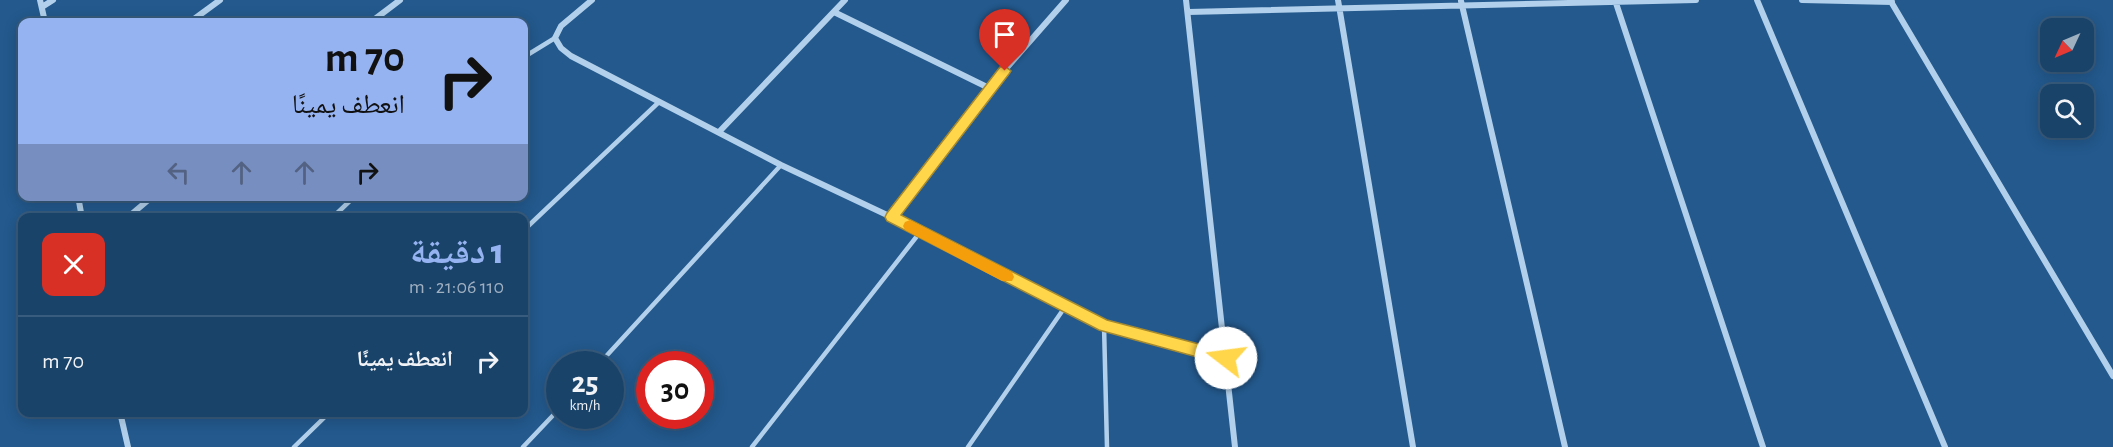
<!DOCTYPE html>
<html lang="ar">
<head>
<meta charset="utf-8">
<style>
  :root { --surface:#1a436a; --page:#234a70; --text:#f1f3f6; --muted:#9fb0c1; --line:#385c7e; --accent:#95b2f1 }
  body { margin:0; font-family:"Alegreya Sans","Noto Naskh Arabic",sans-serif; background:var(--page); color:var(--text); direction:rtl; height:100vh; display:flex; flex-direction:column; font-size:22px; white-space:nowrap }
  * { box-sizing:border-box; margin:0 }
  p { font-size:20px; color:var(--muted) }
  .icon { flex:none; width:33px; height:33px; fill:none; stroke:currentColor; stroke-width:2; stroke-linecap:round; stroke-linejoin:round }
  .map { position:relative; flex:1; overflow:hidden; direction:ltr }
  .sheet { position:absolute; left:18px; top:213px; width:510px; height:204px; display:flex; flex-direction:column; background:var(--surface); border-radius:12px; box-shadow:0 3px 15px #0003,0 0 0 2px var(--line); direction:rtl }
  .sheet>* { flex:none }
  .hud { position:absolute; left:18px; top:18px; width:510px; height:183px; border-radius:12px; box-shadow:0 3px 15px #0003,0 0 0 2px var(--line); direction:rtl; background:#95b2f1; color:#111; overflow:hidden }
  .needle { width:39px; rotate:226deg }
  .fabs { position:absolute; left:2040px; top:18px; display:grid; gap:12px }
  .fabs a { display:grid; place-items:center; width:54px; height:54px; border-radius:12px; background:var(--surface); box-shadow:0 3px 15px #0003,0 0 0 2px var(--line); font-size:30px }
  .speed { position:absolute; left:546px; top:351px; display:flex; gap:12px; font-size:30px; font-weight:700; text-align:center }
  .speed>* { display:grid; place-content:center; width:78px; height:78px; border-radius:50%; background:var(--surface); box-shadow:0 3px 15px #0003,0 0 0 2px var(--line); line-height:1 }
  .speed small { font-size:15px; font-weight:400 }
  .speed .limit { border:9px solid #d22; background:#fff; color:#111 }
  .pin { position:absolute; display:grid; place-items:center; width:51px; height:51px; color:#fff; margin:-62px -26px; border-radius:50% 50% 50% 0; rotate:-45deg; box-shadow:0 0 6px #0007 }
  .pin .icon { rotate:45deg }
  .me { position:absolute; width:66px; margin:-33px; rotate:285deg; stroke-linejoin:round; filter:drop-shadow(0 0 4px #0008) }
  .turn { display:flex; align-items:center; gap:21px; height:126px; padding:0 24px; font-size:27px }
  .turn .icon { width:78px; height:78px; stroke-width:2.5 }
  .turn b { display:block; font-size:42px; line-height:51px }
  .lanes { display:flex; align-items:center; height:57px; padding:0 24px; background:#0003; justify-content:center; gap:30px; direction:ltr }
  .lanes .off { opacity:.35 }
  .round { display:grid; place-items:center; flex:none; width:63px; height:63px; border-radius:12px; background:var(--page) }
  .overview { display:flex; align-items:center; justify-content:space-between; height:102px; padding:0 24px }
  h1 { font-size:36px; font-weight:800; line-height:45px; color:var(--accent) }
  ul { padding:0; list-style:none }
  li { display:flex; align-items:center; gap:18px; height:90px; padding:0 24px; border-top:2px solid var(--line) }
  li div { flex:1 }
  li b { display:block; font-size:22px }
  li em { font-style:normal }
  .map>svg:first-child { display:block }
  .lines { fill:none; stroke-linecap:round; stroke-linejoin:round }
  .lane { stroke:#b2d0eb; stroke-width:4.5 }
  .street { stroke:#b2d0eb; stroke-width:6 }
  .route { fill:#ffd54a; stroke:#a68a30; stroke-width:1.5 }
  .slow { fill:#f59e0b }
</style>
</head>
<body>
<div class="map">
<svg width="2113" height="447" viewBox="0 0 2113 447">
  <rect width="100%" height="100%" fill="#23598d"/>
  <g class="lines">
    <path class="lane" d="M524 57 555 38
      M332 218 355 196
      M524 230 659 102
      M1104 325 1107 447
      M599 364 781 165
      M294 447 330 412
      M523 447 560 408
      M752 447 921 231
      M968 447 1065 307"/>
    <path class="street" d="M40 0 45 22
      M592 0 561 26 555 38 561 48 571 56 781 165 921 231 1104 325 1226 358
      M1186 0 1235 447
      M1338 0 1413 447
      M1615 0 1763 447
      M1757 0 1945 447
      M1802 0 1892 2
      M1890 0 2113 376
      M1461 1 1565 447
      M42 7 53 0
      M834 12 989 88
      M1188 12 1696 0
      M190 22 220 0
      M371 22 400 0
      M719 132 845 0
      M78 196 82 218
      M892 217 989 88 1066 0
      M127 218 153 196
      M120 412 128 447"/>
  </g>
  <path class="route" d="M1005 66 1011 71 1009 74 901 215 1107 320 1226 351 1232 353 1234 358 1232 363 1226 365 1099 330 887 221 885 217 887 213 1000 67Z"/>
  <path class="slow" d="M910 220 1012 272 1014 277 1012 281H1002L905 230 903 226 905 222Z"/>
</svg>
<div class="fabs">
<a><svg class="needle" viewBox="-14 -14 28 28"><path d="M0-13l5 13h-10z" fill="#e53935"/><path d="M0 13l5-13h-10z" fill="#9fb0c1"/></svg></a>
<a><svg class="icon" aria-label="search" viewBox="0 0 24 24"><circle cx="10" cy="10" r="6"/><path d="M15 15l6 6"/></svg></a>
</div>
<div class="speed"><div>25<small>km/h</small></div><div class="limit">30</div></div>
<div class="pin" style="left:1005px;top:71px;background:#d93025"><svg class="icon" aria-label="arrive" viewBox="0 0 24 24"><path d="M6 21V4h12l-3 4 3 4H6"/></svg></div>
<svg class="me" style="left:1226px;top:358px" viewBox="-20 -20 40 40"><circle r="19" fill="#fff"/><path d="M0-13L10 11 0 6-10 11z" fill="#ffd54a"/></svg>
<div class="hud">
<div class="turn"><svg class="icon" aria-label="right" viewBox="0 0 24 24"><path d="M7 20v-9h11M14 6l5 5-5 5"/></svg><div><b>70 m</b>انعطف يمينًا</div></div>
<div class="lanes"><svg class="icon off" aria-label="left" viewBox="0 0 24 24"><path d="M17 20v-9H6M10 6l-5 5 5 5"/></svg><svg class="icon off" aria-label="ahead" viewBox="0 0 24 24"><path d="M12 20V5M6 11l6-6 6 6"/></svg><svg class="icon off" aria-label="ahead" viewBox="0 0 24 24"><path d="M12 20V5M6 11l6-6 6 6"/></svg><svg class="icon" aria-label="right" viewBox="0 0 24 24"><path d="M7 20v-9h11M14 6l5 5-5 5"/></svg></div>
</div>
<section class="sheet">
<div class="overview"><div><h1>1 دقيقة</h1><p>110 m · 21:06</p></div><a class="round" style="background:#d93025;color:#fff"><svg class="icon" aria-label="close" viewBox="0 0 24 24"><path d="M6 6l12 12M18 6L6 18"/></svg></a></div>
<ul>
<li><svg class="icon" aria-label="right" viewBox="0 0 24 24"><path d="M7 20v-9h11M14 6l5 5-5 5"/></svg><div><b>انعطف يمينًا</b></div><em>70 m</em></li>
</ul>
</section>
</div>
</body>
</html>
